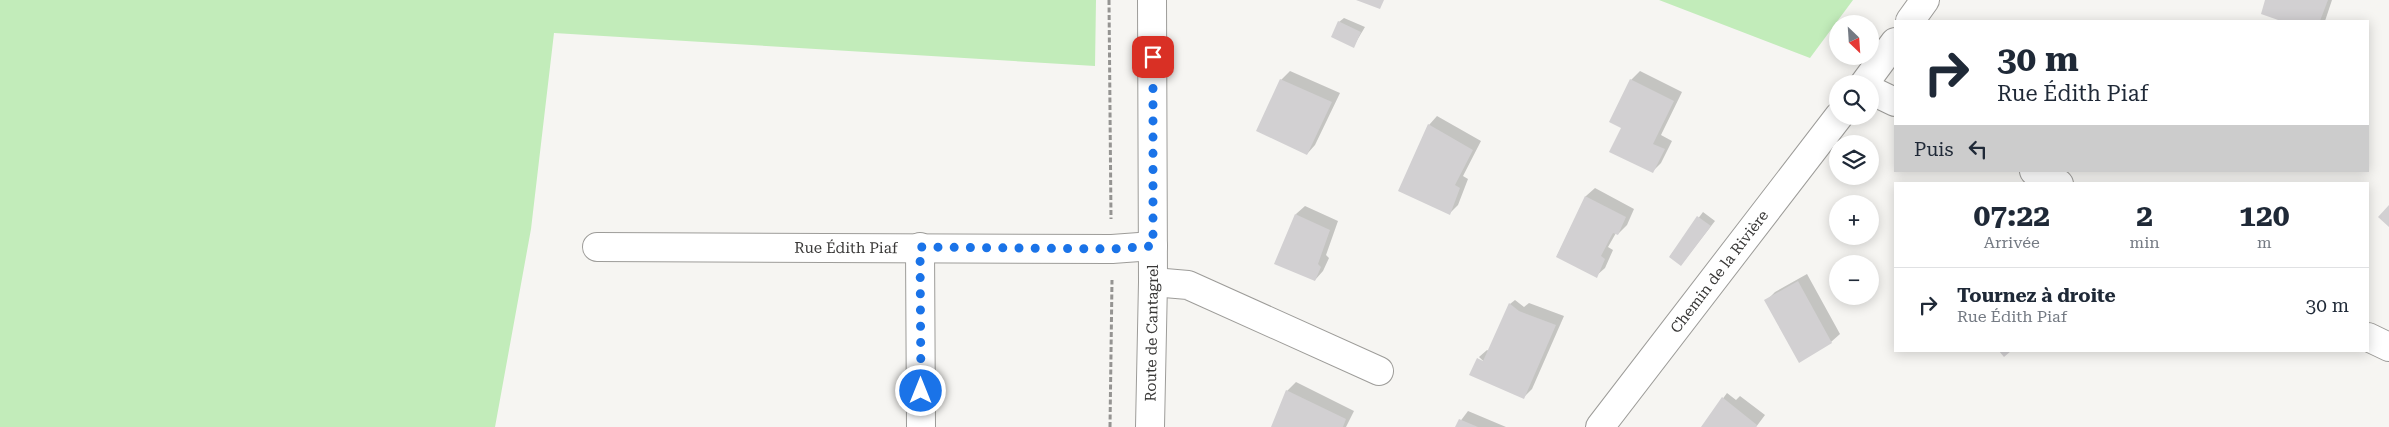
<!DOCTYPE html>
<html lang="fr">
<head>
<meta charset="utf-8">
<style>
  :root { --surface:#fff; --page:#f2f2f3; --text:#1f2937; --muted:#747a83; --line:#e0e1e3 }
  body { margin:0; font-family:"Roboto Serif",serif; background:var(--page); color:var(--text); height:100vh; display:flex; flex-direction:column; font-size:19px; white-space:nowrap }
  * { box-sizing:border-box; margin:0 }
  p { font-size:16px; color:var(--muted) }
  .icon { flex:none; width:28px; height:28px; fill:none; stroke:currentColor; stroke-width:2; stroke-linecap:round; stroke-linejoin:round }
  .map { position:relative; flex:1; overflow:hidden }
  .panel { position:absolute; left:1894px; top:182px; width:475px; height:170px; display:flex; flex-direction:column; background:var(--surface); border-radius:0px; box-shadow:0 2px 12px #0003 }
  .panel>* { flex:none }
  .top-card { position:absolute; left:1894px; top:20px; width:475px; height:152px; border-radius:0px; box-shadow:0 2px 12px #0003; background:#fff; color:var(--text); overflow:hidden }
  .needle { width:32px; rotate:155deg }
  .buttons { position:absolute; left:1829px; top:15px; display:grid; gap:10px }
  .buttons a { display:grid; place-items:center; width:50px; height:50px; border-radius:50%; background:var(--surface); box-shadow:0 2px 12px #0003; font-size:25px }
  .pin { position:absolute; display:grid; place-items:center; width:42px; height:42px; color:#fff; margin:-21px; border-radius:10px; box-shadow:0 2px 8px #0006 }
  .me { position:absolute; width:55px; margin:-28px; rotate:0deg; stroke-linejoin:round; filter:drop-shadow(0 0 4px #0008) }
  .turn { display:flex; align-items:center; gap:18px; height:105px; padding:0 20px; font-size:22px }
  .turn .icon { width:65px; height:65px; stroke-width:2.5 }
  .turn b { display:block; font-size:35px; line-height:42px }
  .then { display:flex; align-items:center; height:48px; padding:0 20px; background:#0003; gap:10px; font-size:19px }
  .eta { display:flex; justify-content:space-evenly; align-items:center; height:85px; text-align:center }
  .eta b { font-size:30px; font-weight:700; line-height:35px }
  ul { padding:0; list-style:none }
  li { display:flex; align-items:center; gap:15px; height:75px; padding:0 20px; border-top:1px solid var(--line) }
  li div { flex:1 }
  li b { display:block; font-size:19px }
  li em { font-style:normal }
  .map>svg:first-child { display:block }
  .green { fill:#c2ecba }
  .shadow { fill:#0003 }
  .building { fill:#d2d0d2 }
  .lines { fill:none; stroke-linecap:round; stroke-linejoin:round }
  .street-casing { stroke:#9d9c99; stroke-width:30 }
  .secondary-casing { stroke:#9d9c99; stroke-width:30 }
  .path { stroke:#959492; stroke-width:3; stroke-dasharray:5 2.5; stroke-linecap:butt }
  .street { stroke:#fff; stroke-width:28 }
  .secondary { stroke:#fff; stroke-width:28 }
  .route { stroke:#1a73e8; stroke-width:9; stroke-dasharray:0 16.2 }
  .labels { text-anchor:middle; stroke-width:4; stroke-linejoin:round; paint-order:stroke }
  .street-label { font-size:15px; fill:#383736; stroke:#fff }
</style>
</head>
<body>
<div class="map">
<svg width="2389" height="427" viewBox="0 0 2389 427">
  <rect width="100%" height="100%" fill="#f6f5f2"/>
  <path class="green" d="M0 0H1096L1095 66 554 33 531 229 495 427H0Z
    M1659 0H1853L1810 58Z"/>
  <path class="shadow" d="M2267 0H2332L2325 21H2285L2262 13Z
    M1344 18 1365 27 1353 47 1339 22Z
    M1290 71 1340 93 1315 145 1307 154 1281 80Z
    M1640 71 1682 92 1661 135 1672 141 1661 163 1652 172 1622 127 1631 80Z
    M1437 116 1481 141 1463 176 1468 179 1458 205 1450 213 1429 125Z
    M1595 188 1634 209 1627 225 1618 234 1616 233 1608 247 1613 250 1605 268 1596 276 1557 256 1586 196Z
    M1305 206 1338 221 1326 255 1329 258 1323 271 1315 280 1296 214Z
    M1703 212 1715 221 1681 265 1670 256Z
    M1807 274 1840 334 1831 342 1766 301 1775 292Z
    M1515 300 1524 307 1529 303 1564 316 1532 389 1523 398 1479 357 1487 350 1489 351 1510 304Z
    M1296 382 1354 411 1346 427H1272L1287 391Z
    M1727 393 1736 400 1740 396 1765 415 1756 427H1702Z
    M1468 411 1506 427H1456Z"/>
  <path class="building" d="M1356 0H1384L1380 9Z
    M2265 0H2328L2320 21H2281L2261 14Z
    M1338 21 1361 32 1354 48 1331 37Z
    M1280 79 1332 102 1307 155 1256 131Z
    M1630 79 1674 101 1653 144 1665 149 1653 173 1609 152 1621 128 1609 122Z
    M1428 124 1473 150 1455 185 1460 188 1450 215 1398 191Z
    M1585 196 1626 217 1618 235 1613 233 1601 256 1605 259 1597 278 1556 257Z
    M2389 205V227L2378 217Z
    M1295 214 1330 230 1318 264 1321 267 1315 281 1274 264Z
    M1697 216 1711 226 1681 266 1669 257Z
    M1798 281 1832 343 1799 363 1764 300Z
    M1509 303 1519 311 1556 325 1524 399 1469 375 1477 358 1483 361Z
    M1999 351H2011L2004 357Z
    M1286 390 1346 419 1343 427H1271Z
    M1722 397 1757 425 1756 427H1701Z
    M1459 419 1478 427H1455Z"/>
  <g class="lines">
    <defs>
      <g id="street">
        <path d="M1910 21 1925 0"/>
        <path d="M1864 84 1895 42"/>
        <path d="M1870 90 1895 102"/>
        <path d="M2034 171 2059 184"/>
        <path id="s1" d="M597 247 1112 249 1153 246"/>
        <path d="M920 247 921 427"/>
        <path d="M1153 282 1188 285 1379 371"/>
        <path d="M2368 337 2389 347"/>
        <path id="s2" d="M1600 427 1839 116"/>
      </g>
      <g id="secondary">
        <path id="s3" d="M1150 427 1153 282 1152 0"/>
      </g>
    </defs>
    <use href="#street" class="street-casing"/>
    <use href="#secondary" class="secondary-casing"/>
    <path class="path" d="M1109 0 1111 219
      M1110 427 1112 280"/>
    <use href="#street" class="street"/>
    <use href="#secondary" class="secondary"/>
  </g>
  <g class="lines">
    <path class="route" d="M921 391 920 247 1112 249 1153 246V57"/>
  </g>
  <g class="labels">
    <g class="street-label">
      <text dy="5" stroke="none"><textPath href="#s1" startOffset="249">Rue Édith Piaf</textPath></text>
      <text dy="5" stroke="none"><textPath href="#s2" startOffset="196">Chemin de la Rivière</textPath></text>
      <text dy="5" stroke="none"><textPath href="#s3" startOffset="94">Route de Cantagrel</textPath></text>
    </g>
  </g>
</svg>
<div class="buttons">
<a><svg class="needle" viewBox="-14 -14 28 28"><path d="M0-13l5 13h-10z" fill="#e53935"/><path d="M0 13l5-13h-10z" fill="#747a83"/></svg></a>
<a><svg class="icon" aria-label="search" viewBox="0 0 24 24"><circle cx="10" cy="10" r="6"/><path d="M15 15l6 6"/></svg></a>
<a><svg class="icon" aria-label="layers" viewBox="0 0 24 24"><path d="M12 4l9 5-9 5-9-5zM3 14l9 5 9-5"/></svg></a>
<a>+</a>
<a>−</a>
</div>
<div class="pin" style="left:1153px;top:57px;background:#d93025"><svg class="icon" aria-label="arrive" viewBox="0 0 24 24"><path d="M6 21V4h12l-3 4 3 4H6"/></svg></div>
<svg class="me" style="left:921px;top:391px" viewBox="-20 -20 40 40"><circle r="17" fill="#1a73e8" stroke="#fff" stroke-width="3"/><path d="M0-11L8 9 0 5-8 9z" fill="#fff"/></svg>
<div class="top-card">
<div class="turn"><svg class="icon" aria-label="right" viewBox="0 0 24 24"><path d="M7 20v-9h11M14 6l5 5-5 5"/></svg><div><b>30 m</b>Rue Édith Piaf</div></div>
<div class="then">Puis<svg class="icon" aria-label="left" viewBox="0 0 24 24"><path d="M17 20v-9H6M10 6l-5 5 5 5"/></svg></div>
</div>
<section class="panel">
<div class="eta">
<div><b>07:22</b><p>Arrivée</p></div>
<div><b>2</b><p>min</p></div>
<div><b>120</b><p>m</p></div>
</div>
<ul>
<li><svg class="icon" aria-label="right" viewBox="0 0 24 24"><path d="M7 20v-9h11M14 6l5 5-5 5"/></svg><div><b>Tournez à droite</b><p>Rue Édith Piaf</p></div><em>30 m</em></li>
</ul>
</section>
</div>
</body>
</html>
